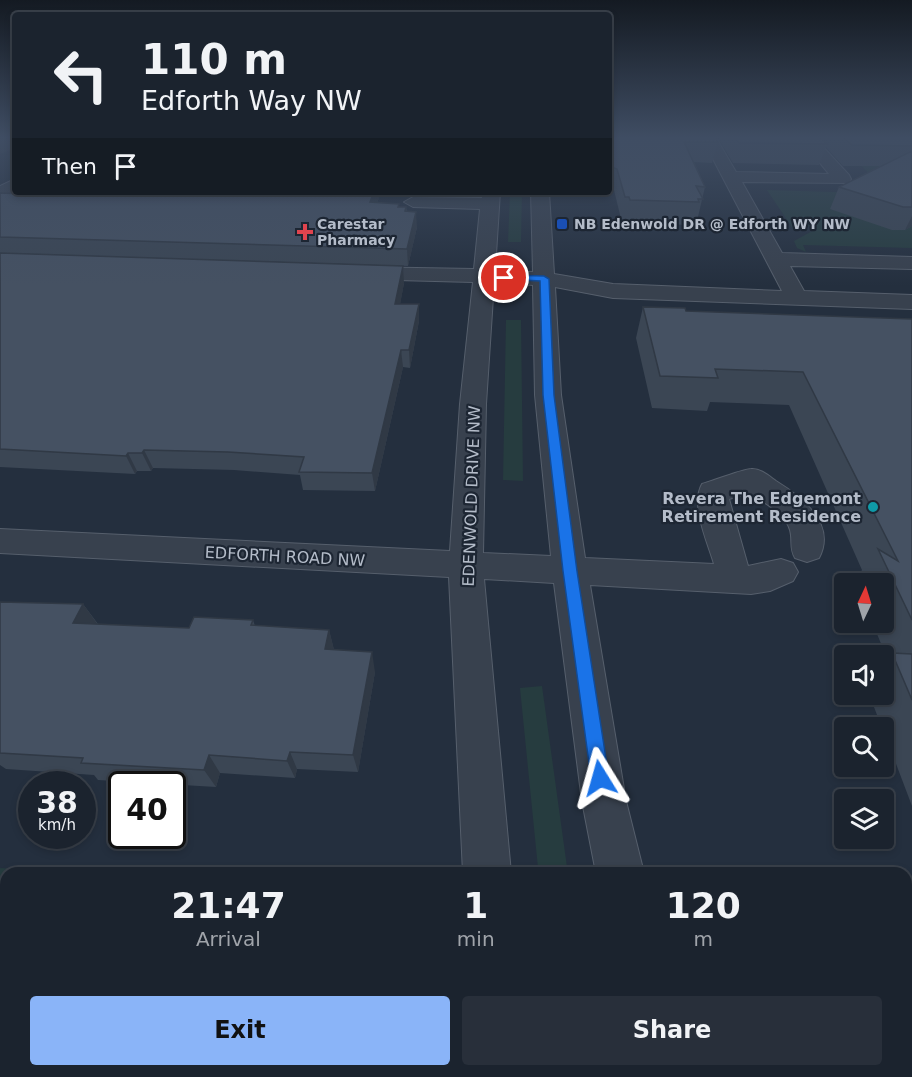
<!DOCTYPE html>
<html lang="en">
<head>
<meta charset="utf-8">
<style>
  :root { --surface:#1b232e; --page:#282f3a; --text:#f1f3f6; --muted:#a0a4aa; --line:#39404a; --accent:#8ab4f8 }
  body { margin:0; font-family:"DejaVu Sans",sans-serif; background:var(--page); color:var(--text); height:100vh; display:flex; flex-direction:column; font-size:22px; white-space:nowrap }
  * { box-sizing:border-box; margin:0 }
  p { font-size:20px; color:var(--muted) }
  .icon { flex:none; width:33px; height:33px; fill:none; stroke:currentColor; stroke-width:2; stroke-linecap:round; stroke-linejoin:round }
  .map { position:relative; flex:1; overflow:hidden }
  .side { position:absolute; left:0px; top:867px; width:912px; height:210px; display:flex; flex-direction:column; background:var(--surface); border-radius:18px 18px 0 0; box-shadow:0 3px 9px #0003,0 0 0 2px var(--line) }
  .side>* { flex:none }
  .guide { position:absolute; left:12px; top:12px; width:600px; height:183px; border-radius:6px; box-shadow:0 3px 9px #0003,0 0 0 2px var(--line); background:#1b232e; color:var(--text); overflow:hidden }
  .needle { width:39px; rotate:4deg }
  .fabs { position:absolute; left:834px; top:573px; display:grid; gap:12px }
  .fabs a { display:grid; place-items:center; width:60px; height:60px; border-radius:6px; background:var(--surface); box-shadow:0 3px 9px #0003,0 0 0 2px var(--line); font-size:30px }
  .speed { position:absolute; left:18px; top:771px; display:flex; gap:12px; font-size:30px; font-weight:700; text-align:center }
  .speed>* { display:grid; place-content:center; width:78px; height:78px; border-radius:50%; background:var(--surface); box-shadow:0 3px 9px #0003,0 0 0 2px var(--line); line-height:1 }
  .speed small { font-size:15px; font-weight:400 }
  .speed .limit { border:3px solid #111; border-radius:9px; background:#fff; color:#111 }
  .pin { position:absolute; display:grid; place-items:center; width:51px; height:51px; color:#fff; margin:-26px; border:3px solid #fff; border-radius:50%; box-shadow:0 2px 6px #0007 }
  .me { position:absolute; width:66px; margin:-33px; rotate:352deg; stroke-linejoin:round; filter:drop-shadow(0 0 4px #0008) }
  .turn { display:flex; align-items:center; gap:21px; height:126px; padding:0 30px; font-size:27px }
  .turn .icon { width:78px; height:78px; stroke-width:2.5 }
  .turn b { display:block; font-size:42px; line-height:51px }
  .then { display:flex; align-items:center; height:57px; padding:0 30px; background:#0003; gap:12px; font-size:22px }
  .eta { display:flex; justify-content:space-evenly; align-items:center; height:102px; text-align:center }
  .eta b { font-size:36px; font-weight:700; line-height:42px }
  .primary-button { display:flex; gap:12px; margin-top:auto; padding:12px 30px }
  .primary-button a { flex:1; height:69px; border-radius:6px; background:var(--accent); color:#111; font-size:24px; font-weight:700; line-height:69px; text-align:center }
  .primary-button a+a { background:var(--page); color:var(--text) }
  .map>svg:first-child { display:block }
  .green { fill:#263c3f }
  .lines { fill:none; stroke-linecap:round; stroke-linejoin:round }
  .minor-casing { stroke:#565f6c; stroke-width:2 }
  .minor { fill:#38414e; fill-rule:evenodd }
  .wall { fill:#3b4654 }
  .shaded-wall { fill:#303945 }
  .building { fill:#455162; stroke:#303945; stroke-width:1.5 }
  .route { fill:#1a73e8; stroke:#114b97; stroke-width:1.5 }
  .transit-dot { fill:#1a4fb4; stroke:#1d2633; stroke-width:2 }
  .health-dot { fill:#e0444e; stroke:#1d2633; stroke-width:2 }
  .culture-dot { fill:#0f9aa8; stroke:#1d2633; stroke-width:2 }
  .labels { text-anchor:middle; stroke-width:4.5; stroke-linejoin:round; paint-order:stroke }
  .far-poi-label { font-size:14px; font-weight:bold; fill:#b4bcc9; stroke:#1d2633; text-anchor:start }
  .street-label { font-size:16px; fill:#b4bcc9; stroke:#1d2633 }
  .poi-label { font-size:16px; font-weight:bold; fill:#b4bcc9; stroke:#1d2633; text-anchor:end }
</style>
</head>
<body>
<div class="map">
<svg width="912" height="1077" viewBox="0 0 912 1077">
  <rect width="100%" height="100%" fill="#242f3e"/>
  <path class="green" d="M885 136H912V248L803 245 806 252 797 248 794 241 816 229 802 224 793 229 767 190 868 193 880 185 852 156Z
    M510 192H522L521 242H508Z
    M506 320H521L523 481 503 480Z
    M542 686 567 867 538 868 520 688Z
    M0 868 70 873H6V1071H330L320 1077H0Z"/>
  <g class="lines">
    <defs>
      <path id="minor" d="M701 136H715L736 172 829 174 798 136H813L849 175 851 179 849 183 742 182 782 253 912 257V269L790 266 804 291 912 295V309L613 298 555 287 561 395 585 558 714 564C708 543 690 505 702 484 712 481 744 469 751 469 760 468 769 476 776 481 802 497 837 524 819 558L807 562 795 558C789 548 793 540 790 530 786 514 763 502 750 493L729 499 748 566 781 559 793 563 798 572 793 581 770 591 751 594 590 585 626 801 644 873H596L582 801 554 583 484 579 511 873H463L449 577 0 553V529L450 551 460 404 473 282 359 279 352 277 348 273 352 269 359 267 474 269 480 209 413 207 404 202 413 197 482 198V192H500L495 270 533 272 531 192H549L554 274 613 284 782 291ZM494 282 533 285 535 395 551 556 483 553 486 404Z
        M15 179V192L0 199V186Z
        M475 1071H533V1077H475Z
        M634 1071H692L693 1077H635Z"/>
    </defs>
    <use href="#minor" class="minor-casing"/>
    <use href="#minor" class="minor"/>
  </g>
  <path class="wall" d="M609 136 718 142 712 163 694 162 705 187 697 221H694L693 225 626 223 625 220 621 219 614 190 609 189Z
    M717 136H912V226L905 230H892L830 209 839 187 880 166H843L826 147 819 165 733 163Z
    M55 192H381L377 203 399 204V207H406L407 211 417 227 408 266 0 253V193L52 195Z
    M0 253 404 283 400 304 419 321 410 368 403 367 375 491 303 490 300 475 234 470 153 468 151 471H137L135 474 0 467Z
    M643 307 686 311 912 319V806L884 732V728H882L869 694H884V662L887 658 872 622H884V584H855L854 581 862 570 789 405 710 402 707 411 652 408 636 338Z
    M0 602 83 604 98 624 189 628 253 620 255 626 329 630 334 650 375 672 358 772 297 769 295 778 220 773 216 787 98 780 94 775 6 769 0 765Z"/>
  <path class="shaded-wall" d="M2 136H15V148L0 154V137Z
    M374 192H381L372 218 370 202Z
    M416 212 417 227 408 266 407 249Z
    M912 216V226L905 230Z
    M403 266 404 283 397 321 395 304Z
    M419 304V321L410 368 409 350Z
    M401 350 403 367 375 491 372 473Z
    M144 450 153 468 151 471 142 453Z
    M128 453 137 471 135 474 126 456Z
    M83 604 98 625 73 623Z
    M329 630 334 650 325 649Z
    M372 652 375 672 358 772 353 755Z
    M290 752 297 769 295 778 287 761Z
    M209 755 220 773 216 787 204 770Z"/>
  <path class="building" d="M609 136H715L718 142H684L705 187 696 186 703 199H698L699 202 630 200 629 197H625L617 169 609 166Z
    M735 136H819L827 144 739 143Z
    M842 136H912V146L852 145Z
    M912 151V207H903L839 187Z
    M55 192H374L370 202 399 204 398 207H406L405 211 416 212 407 249 0 237V193L52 195Z
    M0 253 403 266 395 304H419L409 350H401L372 473 299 472 304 457 228 452 144 450 142 453H128L126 456 0 449Z
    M643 307 685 308 686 311 912 319V620L878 549 898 561 803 372 715 369 718 378 660 376Z
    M0 602 83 604 73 623 189 628 194 617 253 620 251 625 329 630 325 649 372 652 353 755 290 752 287 761 209 755 204 770 81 763 83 758 0 753Z
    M892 653 912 654V700Z"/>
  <linearGradient id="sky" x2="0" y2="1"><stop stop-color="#141a22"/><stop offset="0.48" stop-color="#3f4d63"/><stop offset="1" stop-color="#3f4d63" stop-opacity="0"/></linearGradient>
  <rect width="912" height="286" fill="url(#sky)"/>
  <path class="route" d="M504 275 544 276 549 279 554 395 577 571 609 778 607 784 600 787 594 784 591 778 563 571 543 395 540 281 501 279 500 278Z"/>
  <rect class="transit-dot" x="556" y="218" width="12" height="12" rx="3"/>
  <path class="health-dot" d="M302 223h6v6h6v6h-6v6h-6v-6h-6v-6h6z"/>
  <circle class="culture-dot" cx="873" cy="507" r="6"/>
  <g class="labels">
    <g class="far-poi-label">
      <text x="317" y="229">Carestar<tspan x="317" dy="16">Pharmacy</tspan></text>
      <text x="574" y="229">NB Edenwold DR @ Edforth WY NW</text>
    </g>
    <g class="street-label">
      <text transform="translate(471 496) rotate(-88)" y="6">EDENWOLD DRIVE NW</text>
      <text transform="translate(285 556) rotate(3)" y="6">EDFORTH ROAD NW</text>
    </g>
    <g class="poi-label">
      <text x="861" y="504">Revera The Edgemont<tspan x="861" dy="18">Retirement Residence</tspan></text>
    </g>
  </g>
</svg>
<div class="fabs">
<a><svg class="needle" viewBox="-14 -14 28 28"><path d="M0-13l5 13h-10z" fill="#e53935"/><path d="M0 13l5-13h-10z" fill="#a0a4aa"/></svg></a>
<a><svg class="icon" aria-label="sound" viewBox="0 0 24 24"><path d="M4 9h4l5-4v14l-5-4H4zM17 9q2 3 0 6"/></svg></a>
<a><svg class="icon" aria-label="search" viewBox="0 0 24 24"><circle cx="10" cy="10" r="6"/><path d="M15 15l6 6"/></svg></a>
<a><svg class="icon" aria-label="layers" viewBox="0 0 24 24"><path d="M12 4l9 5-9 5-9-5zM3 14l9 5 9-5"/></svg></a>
</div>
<div class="speed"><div>38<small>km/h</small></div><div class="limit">40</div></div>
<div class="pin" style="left:504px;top:278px;background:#d93025"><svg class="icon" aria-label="arrive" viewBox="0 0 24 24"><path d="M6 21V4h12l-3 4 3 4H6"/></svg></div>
<svg class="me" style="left:600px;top:778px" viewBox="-20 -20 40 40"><path d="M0-17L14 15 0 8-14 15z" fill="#1a73e8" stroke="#fff" stroke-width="4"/></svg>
<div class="guide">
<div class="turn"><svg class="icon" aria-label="left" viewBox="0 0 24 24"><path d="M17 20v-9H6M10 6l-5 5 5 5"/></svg><div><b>110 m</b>Edforth Way NW</div></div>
<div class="then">Then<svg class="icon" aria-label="arrive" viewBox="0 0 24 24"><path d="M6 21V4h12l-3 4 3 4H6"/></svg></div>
</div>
<section class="side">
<div class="eta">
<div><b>21:47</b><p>Arrival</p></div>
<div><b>1</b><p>min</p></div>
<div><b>120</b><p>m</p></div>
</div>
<div class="primary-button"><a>Exit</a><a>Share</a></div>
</section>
</div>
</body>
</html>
